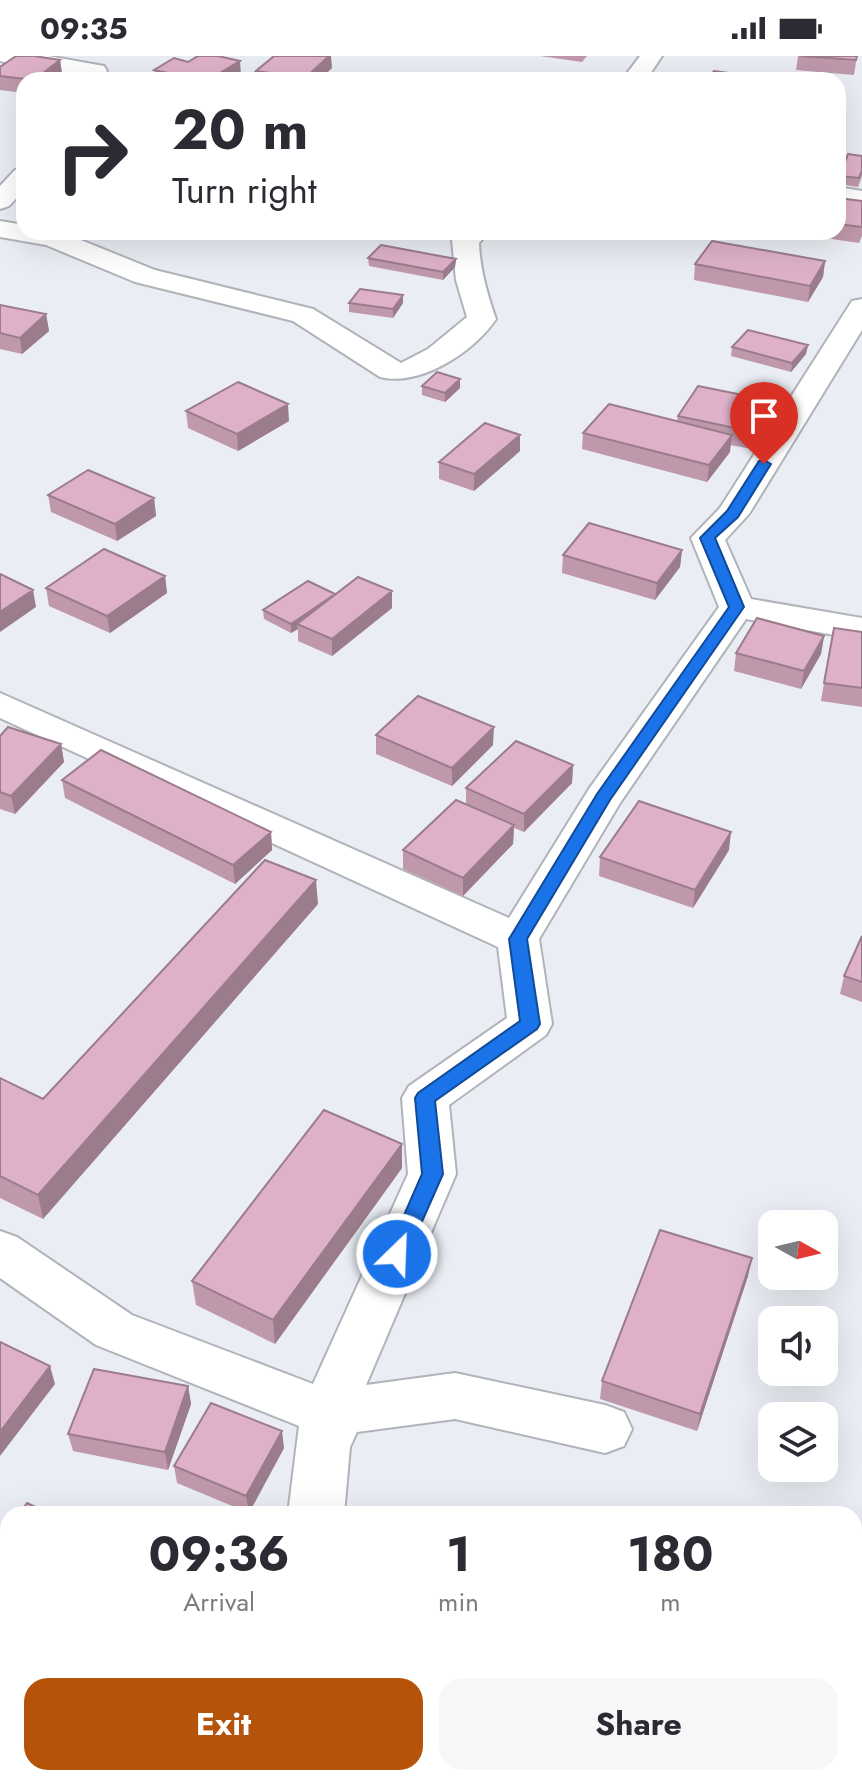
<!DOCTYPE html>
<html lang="en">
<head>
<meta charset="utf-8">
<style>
  :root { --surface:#fff; --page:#f7f7f7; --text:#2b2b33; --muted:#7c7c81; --accent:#b45309 }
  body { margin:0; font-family:Jost,sans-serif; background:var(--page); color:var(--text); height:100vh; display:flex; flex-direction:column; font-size:30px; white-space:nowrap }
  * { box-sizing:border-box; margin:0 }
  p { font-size:26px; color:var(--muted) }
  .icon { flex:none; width:44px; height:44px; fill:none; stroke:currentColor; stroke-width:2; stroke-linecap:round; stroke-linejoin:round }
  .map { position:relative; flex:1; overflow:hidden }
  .drawer { position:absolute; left:0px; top:1450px; width:862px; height:280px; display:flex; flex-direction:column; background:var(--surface); border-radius:24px 24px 0 0; box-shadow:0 8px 32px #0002 }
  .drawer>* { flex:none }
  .banner { position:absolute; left:16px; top:16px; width:830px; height:168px; border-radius:24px; box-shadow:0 8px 32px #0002; background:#fff; color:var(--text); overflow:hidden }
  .needle { width:52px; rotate:98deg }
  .tools { position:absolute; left:758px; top:1154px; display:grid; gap:16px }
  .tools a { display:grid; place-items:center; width:80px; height:80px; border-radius:16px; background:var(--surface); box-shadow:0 8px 32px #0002; font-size:40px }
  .pin { position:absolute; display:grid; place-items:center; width:68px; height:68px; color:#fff; margin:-82px -34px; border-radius:50% 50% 50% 0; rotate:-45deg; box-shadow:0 0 8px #0007 }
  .pin .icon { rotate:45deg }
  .me { position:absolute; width:88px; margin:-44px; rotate:24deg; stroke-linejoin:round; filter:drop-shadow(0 0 6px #0008) }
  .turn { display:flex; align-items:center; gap:28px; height:168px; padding:0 24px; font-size:36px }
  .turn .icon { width:104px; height:104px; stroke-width:2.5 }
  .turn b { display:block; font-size:56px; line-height:68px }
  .eta { display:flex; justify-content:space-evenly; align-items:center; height:136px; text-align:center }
  .eta b { font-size:48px; font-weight:700; line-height:56px }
  .primary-button { display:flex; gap:16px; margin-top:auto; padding:16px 24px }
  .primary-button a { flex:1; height:92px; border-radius:24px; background:var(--accent); color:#fff; font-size:32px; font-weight:700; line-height:92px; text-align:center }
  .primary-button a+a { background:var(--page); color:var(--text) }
  .status { display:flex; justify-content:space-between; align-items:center; height:56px; padding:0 40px; background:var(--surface); direction:ltr }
  .status svg { height:22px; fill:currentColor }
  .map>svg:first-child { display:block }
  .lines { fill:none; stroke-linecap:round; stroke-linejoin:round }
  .minor-casing { stroke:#b0b4ba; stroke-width:4 }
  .minor { fill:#fff; fill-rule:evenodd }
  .wall { fill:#bf98ac }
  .shaded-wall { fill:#9b7c8c }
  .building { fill:#deb1c8; stroke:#9b7c8c; stroke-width:2 }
  .route { fill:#1a73e8; stroke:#114b97; stroke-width:2 }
</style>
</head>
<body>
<div class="status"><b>09:35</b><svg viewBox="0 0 49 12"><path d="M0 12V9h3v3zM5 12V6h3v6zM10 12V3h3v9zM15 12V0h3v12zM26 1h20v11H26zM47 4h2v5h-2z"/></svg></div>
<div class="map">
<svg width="862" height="1730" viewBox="0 0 862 1730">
  <rect width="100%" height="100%" fill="#eaeef4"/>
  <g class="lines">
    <defs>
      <path id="minor" d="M0 0H48L104 10 107 15 104 20 96 22 8 7 0 5Z
        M640 0H662L646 24H622Z
        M24 111V134L9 150 0 153V130L15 114Z
        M838 131 862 135V151L838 147Z
        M0 165 24 169V176H61L155 214 313 253 401 307 428 293 467 261 456 224 452 184 459 176H489L479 187C480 213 487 238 496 263 474 296 420 331 380 321L293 265 135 226 46 189 0 181Z
        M862 243V274L749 458 725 484 751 543 862 562V584L746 563 620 747 539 883 552 968 546 979 449 1049 456 1118 366 1329 455 1317 605 1349 624 1356 632 1373 624 1390 605 1397 455 1363 357 1376 350 1391 344 1458H288L299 1370 96 1289 0 1222V1175L17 1181 132 1259 313 1328 408 1118 402 1042 409 1030 507 962 498 891 0 662V637L509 862 589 733 719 551 691 482 720 452 852 245Z
        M255 1722H317L316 1730H254Z
        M627 1722H703L707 1730H631Z"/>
    </defs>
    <use href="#minor" class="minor-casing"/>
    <use href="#minor" class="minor"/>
  </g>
  <path class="wall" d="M540 0H587L582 6Z
    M798 0H857L854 19 796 14Z
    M60 4 62 18 55 24H24V37L0 34V11Z
    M188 6 241 19 233 24H155L154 14Z
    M332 12 319 24H257L256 15Z
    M862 100V120L858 131 839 128 840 120Z
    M838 142 862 145V180L859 187 811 180V176H838Z
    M368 202 456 203 455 211 443 224 369 210Z
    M825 205 823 221 808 246 694 224 695 208Z
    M403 239V247L393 262 349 256V247Z
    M0 249 46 258 49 275 22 298 0 293Z
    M808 289 806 298 791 316 731 300 732 291Z
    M460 323V332L445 346 422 339V330Z
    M186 355 289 365 238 395 188 372Z
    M678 360 770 362 752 393 730 389V396L707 426 582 393 583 377 677 365Z
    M520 395 474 435 439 423V406Z
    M48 439 154 442 156 460 117 485 51 456Z
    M682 494 680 511 655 544 562 517 563 499Z
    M165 520 167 537 110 577 49 550 46 532Z
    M392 535V552L332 600 298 585V573L291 577 264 563 263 554 335 539Z
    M862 576V651L821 645 824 627Z
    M824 580 821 598 801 633 734 615 736 597Z
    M376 679 493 689 452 730 376 698Z
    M0 680 61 688 64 706 15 758 0 753Z
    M573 709 572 727 524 776 514 772 513 788 463 840 403 813V794L466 748V732Z
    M62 724 271 776 272 794 235 828 65 742Z
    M729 794 693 852 599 820 600 801Z
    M318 848 43 1163 0 1142V1022L43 1043Z
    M862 880V946L840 938 844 920Z
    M402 1112 275 1288 196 1249 192 1225Z
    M748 1220 697 1375 600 1343 602 1325Z
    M188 1330 191 1348 168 1414 73 1395 68 1378Z
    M284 1392 249 1457 177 1427 174 1410Z
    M8 1475V1666L7 1669 0 1665V1486Z"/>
  <path class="shaded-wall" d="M329 0H331L332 12 319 24H305V22Z
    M60 4 62 18 55 24H34Z
    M240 5 241 19 233 24H208Z
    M456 203 455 211 443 224V216Z
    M825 205 823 221 808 246 810 230Z
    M403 239V247L393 262V253Z
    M46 258 49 275 22 298 20 282Z
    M808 289 806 298 791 316 792 307Z
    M460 323V332L445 346V337Z
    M773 345 770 362 752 393 754 376Z
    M288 348 289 365 238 395 237 378Z
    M520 379V395L474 435V418Z
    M732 379 730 396 707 426 709 409Z
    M154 442 156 460 117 485 115 468Z
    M682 494 680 511 655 544 657 527Z
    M165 520 167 537 110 577 107 560Z
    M33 534 36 551 0 576V556Z
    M392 535V552L332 600V583Z
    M335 538V547L297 568 298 573 291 577V568Z
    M824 580 821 598 801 633 804 615Z
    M494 671 493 689 452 730V712Z
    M61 688 64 706 15 758 11 740Z
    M573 709 572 727 524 776V758Z
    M514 769 513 788 463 840V822Z
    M271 776 272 794 235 828 233 809Z
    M731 776 729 794 693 852 695 834Z
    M316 824 318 848 43 1163 38 1139Z
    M402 1088V1112L275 1288 273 1264Z
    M752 1202 748 1220 697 1375 700 1358Z
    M50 1310 55 1328 0 1400V1376Z
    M188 1330 191 1348 168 1414 165 1396Z
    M282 1375 284 1392 249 1457 246 1440Z
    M8 1642V1666L7 1669 1 1653Z"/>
  <path class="building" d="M16 0H34L60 4 34 24 0 20V11Z
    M198 0H218L240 5 208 24H201L154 14 174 2 188 6Z
    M274 0H329L305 22 256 15Z
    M801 0H857L856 4Z
    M714 15 766 22 765 24H691L695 19 709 21Z
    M398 19 429 24H392Z
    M848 98 862 100V115L859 122 840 120Z
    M838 142 862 145V171L838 168Z
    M712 185 825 205 810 230 695 208Z
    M381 189 456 203 443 216 368 202Z
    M360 233 403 239 393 253 349 247Z
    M0 249 46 258 20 282 0 277Z
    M748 274 808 289 792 307 732 291Z
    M437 316 460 323 445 337 422 330Z
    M238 326 288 348 237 378 186 355Z
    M698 330 773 345 754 376 678 360Z
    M609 348 732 379 709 409 583 377Z
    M485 367 520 379 474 418 439 406Z
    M88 414 154 442 115 468 48 439Z
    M589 467 682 494 657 527 563 499Z
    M104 493 165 520 107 560 46 532Z
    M0 518 33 534 0 556Z
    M358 521 392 535 332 583 297 568Z
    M308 525 335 538 291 568 263 554Z
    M757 562 824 580 804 615 736 597Z
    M834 572 862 576V632L824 627Z
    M418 640 494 671 452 712 376 679Z
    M8 671 61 688 11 740 0 736V680Z
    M516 685 573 709 524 758 466 732Z
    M101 694 271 776 233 809 62 724Z
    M456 744 514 769 463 822 403 794Z
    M639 745 731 776 695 834 600 801Z
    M265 804 316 824 38 1139 0 1120V1022L43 1043Z
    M862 880V926L844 920Z
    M324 1054 402 1088 273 1264 192 1225Z
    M660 1174 752 1202 700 1358 602 1325Z
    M0 1286 50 1310 0 1376Z
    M94 1313 188 1330 165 1396 68 1378Z
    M211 1347 282 1375 246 1440 174 1410Z
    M27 1447 50 1458H19Z
    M8 1475V1642L1 1653 0 1652V1486Z"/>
  <path class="route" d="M764 404 771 408 738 461 715 482 744 551 610 744 527 883 540 968 537 973 435 1045 443 1118 405 1204 397 1207 390 1204 387 1198 422 1118 415 1042 418 1037 520 965 509 883 597 738 729 551 700 482 727 455 759 405Z"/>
</svg>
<div class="tools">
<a><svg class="needle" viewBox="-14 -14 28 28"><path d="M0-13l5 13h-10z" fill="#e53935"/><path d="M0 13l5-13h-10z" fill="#7c7c81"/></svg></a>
<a><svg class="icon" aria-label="sound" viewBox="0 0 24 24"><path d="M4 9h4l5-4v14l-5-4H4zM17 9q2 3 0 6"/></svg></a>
<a><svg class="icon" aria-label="layers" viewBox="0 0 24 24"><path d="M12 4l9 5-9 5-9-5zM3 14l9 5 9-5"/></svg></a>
</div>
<div class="pin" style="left:764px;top:408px;background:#d93025"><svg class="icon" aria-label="arrive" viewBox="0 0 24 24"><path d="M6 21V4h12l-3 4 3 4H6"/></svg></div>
<svg class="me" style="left:397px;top:1198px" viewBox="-20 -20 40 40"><circle r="17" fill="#1a73e8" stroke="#fff" stroke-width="3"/><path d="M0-11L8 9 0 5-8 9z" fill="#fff"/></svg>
<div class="banner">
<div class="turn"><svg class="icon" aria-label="right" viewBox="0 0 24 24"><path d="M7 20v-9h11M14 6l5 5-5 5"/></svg><div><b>20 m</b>Turn right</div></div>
</div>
<section class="drawer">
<div class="eta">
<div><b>09:36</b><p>Arrival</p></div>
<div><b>1</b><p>min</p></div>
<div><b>180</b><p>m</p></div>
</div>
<div class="primary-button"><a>Exit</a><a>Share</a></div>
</section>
</div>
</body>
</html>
